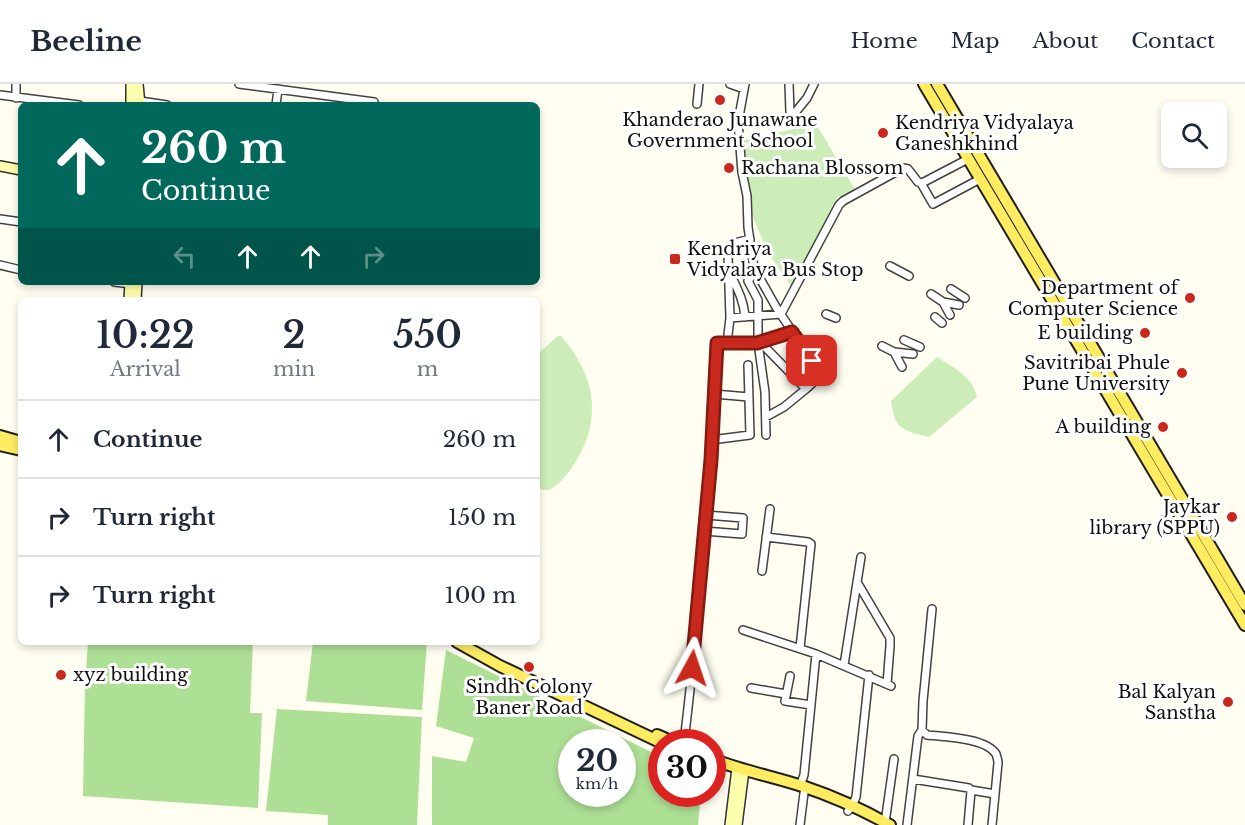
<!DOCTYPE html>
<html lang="en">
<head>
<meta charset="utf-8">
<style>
  :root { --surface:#fff; --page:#f6f6f7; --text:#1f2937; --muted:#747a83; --line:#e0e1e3 }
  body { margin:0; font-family:"Libre Baskerville",serif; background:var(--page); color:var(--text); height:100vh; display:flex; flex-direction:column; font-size:22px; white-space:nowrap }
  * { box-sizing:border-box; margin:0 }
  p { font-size:20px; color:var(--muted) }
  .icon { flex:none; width:33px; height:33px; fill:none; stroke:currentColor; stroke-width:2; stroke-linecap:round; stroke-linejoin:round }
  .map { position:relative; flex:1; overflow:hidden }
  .sheet { position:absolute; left:18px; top:213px; width:522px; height:348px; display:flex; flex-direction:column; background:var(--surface); border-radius:9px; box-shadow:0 3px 9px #0003 }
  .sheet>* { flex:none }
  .hud { position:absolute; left:18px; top:18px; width:522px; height:183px; border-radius:9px; box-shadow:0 3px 9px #0003; background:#00695c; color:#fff; overflow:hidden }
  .buttons { position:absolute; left:1161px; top:18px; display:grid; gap:12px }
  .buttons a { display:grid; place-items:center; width:66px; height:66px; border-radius:9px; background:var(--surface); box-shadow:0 3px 9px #0003; font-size:30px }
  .speed { position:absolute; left:558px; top:645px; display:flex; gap:12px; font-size:30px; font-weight:700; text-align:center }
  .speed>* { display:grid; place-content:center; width:78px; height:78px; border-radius:50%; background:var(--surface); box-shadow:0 3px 9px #0003; line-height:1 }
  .speed small { font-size:15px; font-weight:400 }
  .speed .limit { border:9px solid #d22; background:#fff; color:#111 }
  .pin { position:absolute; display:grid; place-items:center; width:51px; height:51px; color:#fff; margin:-26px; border-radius:12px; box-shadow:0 3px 9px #0006 }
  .me { position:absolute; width:66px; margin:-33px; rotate:5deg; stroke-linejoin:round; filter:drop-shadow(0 0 4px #0008) }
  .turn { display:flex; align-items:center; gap:21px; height:126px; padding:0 24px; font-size:27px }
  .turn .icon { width:78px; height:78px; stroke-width:2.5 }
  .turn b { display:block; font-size:42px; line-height:51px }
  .lanes { display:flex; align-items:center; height:57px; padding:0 24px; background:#0003; justify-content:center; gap:30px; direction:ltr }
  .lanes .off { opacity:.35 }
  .eta { display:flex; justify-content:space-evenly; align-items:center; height:102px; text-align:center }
  .eta b { font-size:36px; font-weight:600; line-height:42px }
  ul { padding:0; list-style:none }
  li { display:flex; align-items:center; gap:18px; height:78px; padding:0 24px; border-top:2px solid var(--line) }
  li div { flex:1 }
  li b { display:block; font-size:22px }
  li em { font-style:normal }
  header { display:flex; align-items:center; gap:36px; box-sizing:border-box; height:84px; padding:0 30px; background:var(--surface); border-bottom:2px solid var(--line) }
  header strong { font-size:28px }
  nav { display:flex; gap:33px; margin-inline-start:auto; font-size:21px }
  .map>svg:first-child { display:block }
  .green { fill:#ccedb7 }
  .forest { fill:#addf95; fill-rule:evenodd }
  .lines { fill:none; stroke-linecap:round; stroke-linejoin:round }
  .street-casing { stroke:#424242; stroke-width:10 }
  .secondary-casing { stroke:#313131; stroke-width:12 }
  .primary-casing { stroke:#202020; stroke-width:14 }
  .street { stroke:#fff; stroke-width:7 }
  .secondary { stroke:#feffac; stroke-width:9 }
  .primary { stroke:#ffec61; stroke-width:10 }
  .route-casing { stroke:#831b12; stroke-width:15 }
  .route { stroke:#c9291c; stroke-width:10 }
  .poi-dot { fill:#c9291c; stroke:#fff; stroke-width:2 }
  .labels { text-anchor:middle; stroke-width:6; stroke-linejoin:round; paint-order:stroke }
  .poi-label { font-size:18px; fill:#0f0f0f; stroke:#fff; text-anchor:end }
</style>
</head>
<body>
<header>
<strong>Beeline</strong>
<nav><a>Home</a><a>Map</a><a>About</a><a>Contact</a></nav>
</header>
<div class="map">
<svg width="1245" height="741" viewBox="0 0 1245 741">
  <rect width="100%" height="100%" fill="#fffef1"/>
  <path class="green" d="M816 40 856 107 838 113 791 202 768 169 752 131 741 72 744 56Z
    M558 252H561C578 272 592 295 592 323 592 335 590 348 585 359 581 372 552 421 537 402V274L542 266Z
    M937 273C952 282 974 294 977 313L929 353C902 346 895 346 891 317Z"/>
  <path class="forest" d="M88 558H253L250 629H262L258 724 83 712 85 601Z
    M313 558H427L422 626 306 617Z
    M446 566 661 673 662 710H701L698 741H432V672L466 678 474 654 436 642ZM572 658H622V710H572Z
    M277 625 422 633 417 741H328V731L266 727Z"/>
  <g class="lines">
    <defs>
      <path id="street" d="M239 0 374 18
        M730 0 744 5
        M745 0 738 38 742 88 747 112 748 143 754 184 776 223 821 291 806 305 760 258
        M789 0 790 28 792 31
        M0 11 79 21
        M16 14V0
        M140 17 167 21
        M697 20 699 0
        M276 21 278 5
        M792 31 794 30 807 14 814 0
        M921 99 933 120 980 95
        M0 135 21 138
        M0 181 21 186
        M890 182 909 192
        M756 187 748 197 758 216V259L765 308 766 351
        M730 189C737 204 744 217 745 233
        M114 198 132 200
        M951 205 965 214
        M931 210 943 218 950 231
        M943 218 959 221
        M826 230 836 234
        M935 233 942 239
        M730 234 728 171 731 160 750 155
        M792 247 757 259H727L730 234 781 230 839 121 843 117 903 84 908 85 918 98 922 99 968 75
        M904 256 920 263
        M882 262 894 268 902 283
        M894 268 913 270
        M714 310 749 313
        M766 333 784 323 806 305
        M711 356 750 351 748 281
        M704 447 742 450 743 434 706 431
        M766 453 808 458 811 460 800 564
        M762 487 770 425
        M857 498 890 554V562L887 600
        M932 525 923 617 922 646 927 651C945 653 986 654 996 670 997 673 998 676 998 679L992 741
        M743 546 816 570 891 602
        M844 581 861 473
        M790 592 785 617 811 621
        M751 604 786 610
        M684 658C700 526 710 392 717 259H727
        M913 695 969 704 971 707 968 741
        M800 702 804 691 816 570
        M971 706 995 710
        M848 727 852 722 856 713 869 591
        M885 739 894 675
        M800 741 804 709
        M907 741 918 652 922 646"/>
      <path id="secondary" d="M131 0V21
        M138 0 140 21
        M0 82 21 86
        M129 216 130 198
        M136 216 137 198
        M730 741 737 684
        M737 741 744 686"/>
      <path id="primary" d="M924 0 1245 541
        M937 0 1245 521
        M0 352 21 358
        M0 361 21 366
        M457 558 500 582 662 659
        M657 651 673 658
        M712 675C743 687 775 693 805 703 835 713 863 726 890 741"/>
    </defs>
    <use href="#street" class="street-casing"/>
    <use href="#secondary" class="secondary-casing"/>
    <use href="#primary" class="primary-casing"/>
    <use href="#street" class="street"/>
    <use href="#secondary" class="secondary"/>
    <use href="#primary" class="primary"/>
  </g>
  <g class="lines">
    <defs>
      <path id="route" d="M692 584 711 376 717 259H757L792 248 812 277"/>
    </defs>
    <use href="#route" class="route-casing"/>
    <use href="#route" class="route"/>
  </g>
  <g class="poi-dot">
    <circle cx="720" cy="16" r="6"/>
    <circle cx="883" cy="49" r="6"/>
    <circle cx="729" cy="84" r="6"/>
    <rect x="669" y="169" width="12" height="12" rx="3"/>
    <circle cx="1190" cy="214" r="6"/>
    <circle cx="1145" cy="249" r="6"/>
    <circle cx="1182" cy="289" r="6"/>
    <circle cx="1163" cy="343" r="6"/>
    <circle cx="1232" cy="433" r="6"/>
    <circle cx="529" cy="583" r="6"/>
    <circle cx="61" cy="591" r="6"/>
    <circle cx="1228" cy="618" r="6"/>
  </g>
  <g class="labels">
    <g class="poi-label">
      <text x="720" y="42" text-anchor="middle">Khanderao Junawane<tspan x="720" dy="21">Government School</tspan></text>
      <text x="895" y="45" text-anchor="start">Kendriya Vidyalaya<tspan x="895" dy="21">Ganeshkhind</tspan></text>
      <text x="741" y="90" text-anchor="start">Rachana Blossom</text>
      <text x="687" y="171" text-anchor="start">Kendriya<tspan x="687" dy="21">Vidyalaya Bus Stop</tspan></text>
      <text x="1178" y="210">Department of<tspan x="1178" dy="21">Computer Science</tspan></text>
      <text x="1133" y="255">E building</text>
      <text x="1170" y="285">Savitribai Phule<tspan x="1170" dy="21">Pune University</tspan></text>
      <text x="1151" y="349">A building</text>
      <text x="1220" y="429">Jaykar<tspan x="1220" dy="21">library (SPPU)</tspan></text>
      <text x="73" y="597" text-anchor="start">xyz building</text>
      <text x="529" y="609" text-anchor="middle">Sindh Colony<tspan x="529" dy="21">Baner Road</tspan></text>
      <text x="1216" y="614">Bal Kalyan<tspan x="1216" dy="21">Sanstha</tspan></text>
    </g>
  </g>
</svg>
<div class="buttons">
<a><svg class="icon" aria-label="search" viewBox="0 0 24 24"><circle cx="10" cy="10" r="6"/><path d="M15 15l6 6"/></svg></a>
</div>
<div class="speed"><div>20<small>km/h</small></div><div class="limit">30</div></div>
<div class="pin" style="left:812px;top:277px;background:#d93025"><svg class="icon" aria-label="arrive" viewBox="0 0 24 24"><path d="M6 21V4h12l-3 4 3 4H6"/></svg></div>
<svg class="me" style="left:692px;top:584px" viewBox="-20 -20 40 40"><path d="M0-17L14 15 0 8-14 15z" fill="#c9291c" stroke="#fff" stroke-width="4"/></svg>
<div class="hud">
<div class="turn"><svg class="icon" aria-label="ahead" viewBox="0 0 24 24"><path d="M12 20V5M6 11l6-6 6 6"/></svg><div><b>260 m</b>Continue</div></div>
<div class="lanes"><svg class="icon off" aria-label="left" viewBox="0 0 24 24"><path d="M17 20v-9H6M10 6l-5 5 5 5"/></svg><svg class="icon" aria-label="ahead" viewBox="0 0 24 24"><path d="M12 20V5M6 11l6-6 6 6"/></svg><svg class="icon" aria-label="ahead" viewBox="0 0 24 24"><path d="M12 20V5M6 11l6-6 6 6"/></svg><svg class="icon off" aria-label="right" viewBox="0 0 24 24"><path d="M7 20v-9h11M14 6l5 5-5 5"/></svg></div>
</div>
<section class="sheet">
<div class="eta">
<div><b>10:22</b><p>Arrival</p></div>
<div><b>2</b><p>min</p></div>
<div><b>550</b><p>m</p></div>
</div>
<ul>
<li><svg class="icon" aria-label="ahead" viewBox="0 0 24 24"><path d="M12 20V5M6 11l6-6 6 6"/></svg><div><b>Continue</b></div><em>260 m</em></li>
<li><svg class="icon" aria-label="right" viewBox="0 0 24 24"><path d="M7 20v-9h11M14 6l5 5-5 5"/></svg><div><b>Turn right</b></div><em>150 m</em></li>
<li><svg class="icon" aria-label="right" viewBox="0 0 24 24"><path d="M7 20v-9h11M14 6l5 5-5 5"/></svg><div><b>Turn right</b></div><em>100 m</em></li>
</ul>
</section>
</div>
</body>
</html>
